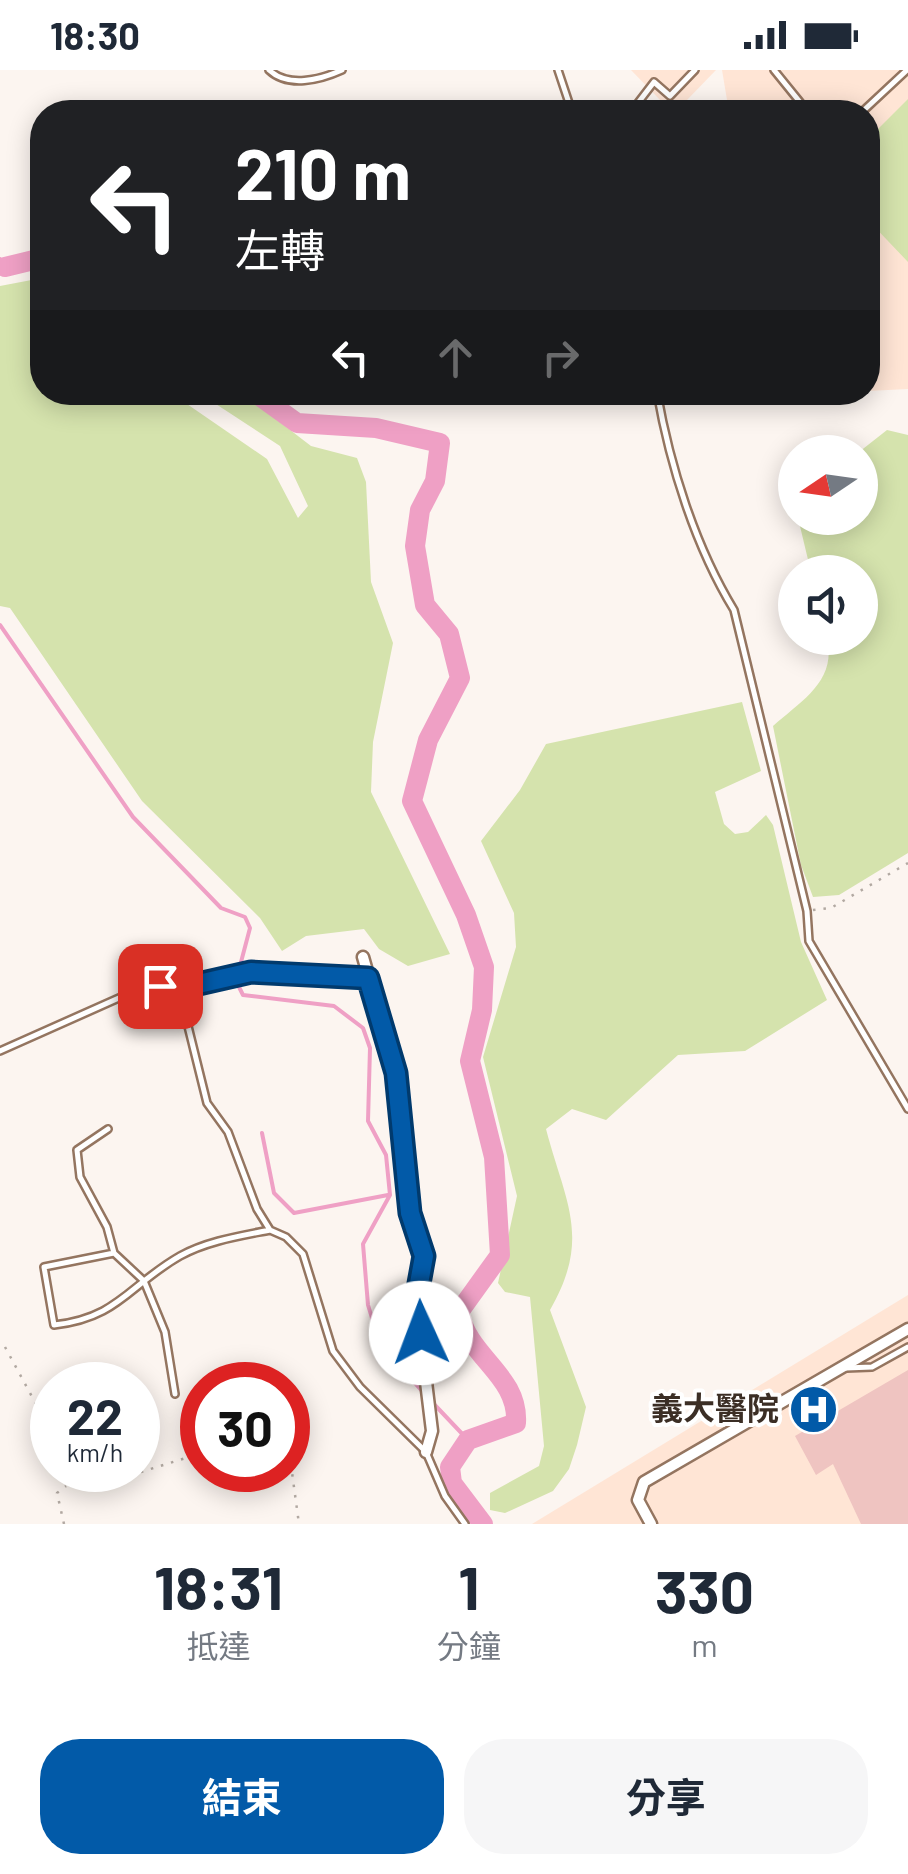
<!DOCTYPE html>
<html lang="zh-TW">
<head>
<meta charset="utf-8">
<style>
  :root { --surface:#fff; --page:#f6f6f7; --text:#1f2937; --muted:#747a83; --accent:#025aa8 }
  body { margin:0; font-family:Barlow,"Noto Sans TC",sans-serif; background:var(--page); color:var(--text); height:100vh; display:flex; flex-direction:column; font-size:38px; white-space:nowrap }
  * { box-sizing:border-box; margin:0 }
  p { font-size:32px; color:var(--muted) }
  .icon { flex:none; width:55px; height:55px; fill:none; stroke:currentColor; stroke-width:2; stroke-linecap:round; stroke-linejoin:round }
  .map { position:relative; height:1454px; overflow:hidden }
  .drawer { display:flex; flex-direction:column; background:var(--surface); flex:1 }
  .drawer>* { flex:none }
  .banner { position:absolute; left:30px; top:30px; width:850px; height:305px; border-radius:40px; box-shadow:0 5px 25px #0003; background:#202124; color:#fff; overflow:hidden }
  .needle { width:65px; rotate:257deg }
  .tools { position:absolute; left:778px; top:365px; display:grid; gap:20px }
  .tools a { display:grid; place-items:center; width:100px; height:100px; border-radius:50%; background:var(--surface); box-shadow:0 5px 25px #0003; font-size:50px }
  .speed { position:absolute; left:30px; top:1292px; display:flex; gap:20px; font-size:50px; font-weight:700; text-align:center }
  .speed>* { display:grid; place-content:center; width:130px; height:130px; border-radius:50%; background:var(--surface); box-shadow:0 5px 25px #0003; line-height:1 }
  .speed small { font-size:25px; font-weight:400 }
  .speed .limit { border:15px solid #d22; background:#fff; color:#111 }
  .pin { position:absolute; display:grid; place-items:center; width:85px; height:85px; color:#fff; margin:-42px; border-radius:20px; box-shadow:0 5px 15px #0006 }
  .me { position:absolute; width:110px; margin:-55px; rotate:358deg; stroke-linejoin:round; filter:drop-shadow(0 0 8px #0008) }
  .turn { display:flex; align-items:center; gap:35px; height:210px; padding:0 40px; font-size:45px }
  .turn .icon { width:130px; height:130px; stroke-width:2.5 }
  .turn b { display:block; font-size:70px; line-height:85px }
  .lanes { display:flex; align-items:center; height:95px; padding:0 40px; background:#0003; justify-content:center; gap:50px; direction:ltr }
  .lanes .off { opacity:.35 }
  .eta { display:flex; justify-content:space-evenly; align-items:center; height:170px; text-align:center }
  .eta b { font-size:60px; font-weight:700; line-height:70px }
  .primary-button { display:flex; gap:20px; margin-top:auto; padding:20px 40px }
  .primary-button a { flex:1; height:115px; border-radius:40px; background:var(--accent); color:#fff; font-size:40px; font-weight:700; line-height:115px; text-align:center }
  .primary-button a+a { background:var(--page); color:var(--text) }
  .status { display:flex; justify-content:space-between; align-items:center; height:70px; padding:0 50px; background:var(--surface); direction:ltr }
  .status svg { height:28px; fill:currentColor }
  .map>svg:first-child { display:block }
  .built { fill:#ffe5d5 }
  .green { fill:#d5e3ad }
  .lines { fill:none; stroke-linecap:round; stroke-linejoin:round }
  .stream { stroke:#efa0c5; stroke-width:4 }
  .river { stroke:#efa0c5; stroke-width:20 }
  .building { fill:#efc4c1 }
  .lane-casing { stroke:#947560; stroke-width:10 }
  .street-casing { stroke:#947560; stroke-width:15 }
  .path { stroke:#b2a9a2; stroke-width:2.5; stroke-dasharray:2.5 8; stroke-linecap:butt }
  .lane { stroke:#fff; stroke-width:5 }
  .street { stroke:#fff; stroke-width:10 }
  .route-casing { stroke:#013a6d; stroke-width:25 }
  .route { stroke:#025aa8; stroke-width:18 }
  .labels { text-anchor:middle; stroke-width:8; stroke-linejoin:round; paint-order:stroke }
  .poi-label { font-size:32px; font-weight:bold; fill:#3b2e25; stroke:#fff; text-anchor:end }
</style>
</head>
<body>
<div class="status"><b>18:30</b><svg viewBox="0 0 49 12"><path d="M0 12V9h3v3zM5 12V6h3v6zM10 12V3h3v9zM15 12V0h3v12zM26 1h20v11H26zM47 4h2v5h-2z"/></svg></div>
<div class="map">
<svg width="908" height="1454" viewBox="0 0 908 1454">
  <rect width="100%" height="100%" fill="#fcf5f0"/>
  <path class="built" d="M631 0H716L687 30 661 31Z
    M722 0H908V319L868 321V42H729Z
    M908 1225V1454H532Z"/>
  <path class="green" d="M908 29V192L868 150V69Z
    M42 208V322L171 323 267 389 298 448 308 436 280 376 199 323H242L311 376 357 388 366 412 371 512 393 573 373 672 371 722 450 884 408 896 379 879 364 859 306 866 282 881 260 848 142 731 10 538 0 536V216Z
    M887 360 908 365V783L839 825 813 827 801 795 773 656C802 630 837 611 827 568H860V502H811L798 448H860L859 382Z
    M742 632 761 701 715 722 724 754 735 764 748 762 766 745 773 755 801 872 827 930 745 981 678 985 606 1050 572 1039 546 1059C565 1132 592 1167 550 1240L586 1337 577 1375 569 1399 553 1421 505 1443 490 1440V1423L539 1396 544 1376 530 1227 505 1222 498 1213 517 1126 483 987 516 877 514 843 481 771 520 720 546 674Z"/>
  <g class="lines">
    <path class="stream" d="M0 189 5 197 0 199
      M0 555 133 747 221 838 245 847 250 858 236 911 243 925 334 936 363 958 370 978 368 1051 386 1085 390 1125 363 1174 368 1235 380 1274 422 1321
      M262 1063 274 1123 294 1143 388 1125
      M432 1332 468 1370"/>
    <path class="river" d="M5 197 42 188
      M254 322 297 353 376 358 440 373 435 411 420 440 415 476 425 535 449 564 460 608 428 670 412 731 466 845 484 897 482 940 470 991 494 1087 500 1185 459 1242C468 1288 519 1305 516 1353L468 1370 450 1397 452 1413 483 1454"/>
  </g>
  <path class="building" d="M908 1300V1454H861L833 1394 816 1405 795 1366Z"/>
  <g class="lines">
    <defs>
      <path id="lane" d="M269 0C288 18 320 10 342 0
        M558 0 572 42
        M774 0 808 42
        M631 42 654 12 670 26 695 0
        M862 42 907 0
        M657 322C670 396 695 476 734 540L807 841 809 871 908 1039
        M0 981 139 919 159 916 172 920 184 940 207 1033 228 1062 257 1139 270 1160 286 1167 303 1184 333 1281 360 1317 426 1382 445 1426 465 1454
        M108 1059 77 1080 80 1107 107 1157 114 1183 144 1211 165 1262 175 1324
        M114 1183 44 1197 54 1255C118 1248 129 1215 180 1186 207 1171 240 1166 270 1160
        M846 1298 872 1297 908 1277"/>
      <path id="street" d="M363 887 396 1003 411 1143 424 1186 416 1230 432 1361 426 1382
        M172 920 251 902 369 907
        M651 1454 638 1430 644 1412 908 1259"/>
    </defs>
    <use href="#lane" class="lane-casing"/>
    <use href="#street" class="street-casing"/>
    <path class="path" d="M813 840 831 838 908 793
      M5 1277 36 1334 52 1390
      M288 1373 299 1454
      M57 1400 67 1415 89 1418 202 1383
      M64 1454 57 1423 66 1416"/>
    <use href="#lane" class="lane"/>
    <use href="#street" class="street"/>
  </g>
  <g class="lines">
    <defs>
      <path id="route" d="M160 916 172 920 251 902 368 908 396 1003 410 1143 424 1186 416 1230 421 1263"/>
    </defs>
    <use href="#route" class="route-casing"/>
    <use href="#route" class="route"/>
  </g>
  <defs>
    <symbol id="hospital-disc" viewBox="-11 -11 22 22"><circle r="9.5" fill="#025aa8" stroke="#fff"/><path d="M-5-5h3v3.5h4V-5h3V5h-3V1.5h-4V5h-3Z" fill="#fff"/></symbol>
  </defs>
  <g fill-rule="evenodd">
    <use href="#hospital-disc" x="786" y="1312" width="55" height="55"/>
  </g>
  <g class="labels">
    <g class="poi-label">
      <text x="779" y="1350">義大醫院</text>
    </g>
  </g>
</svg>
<div class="tools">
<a><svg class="needle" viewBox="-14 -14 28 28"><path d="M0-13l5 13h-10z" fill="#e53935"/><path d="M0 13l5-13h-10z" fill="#747a83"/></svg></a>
<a><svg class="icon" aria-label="sound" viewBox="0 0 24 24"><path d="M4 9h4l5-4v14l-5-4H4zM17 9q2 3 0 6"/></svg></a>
</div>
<div class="speed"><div>22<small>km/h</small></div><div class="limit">30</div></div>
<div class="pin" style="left:160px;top:916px;background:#d93025"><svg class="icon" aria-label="arrive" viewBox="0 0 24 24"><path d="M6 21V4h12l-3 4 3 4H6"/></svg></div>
<svg class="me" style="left:421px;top:1263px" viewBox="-20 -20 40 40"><circle r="19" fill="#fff"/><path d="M0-13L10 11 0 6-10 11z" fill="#025aa8"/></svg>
<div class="banner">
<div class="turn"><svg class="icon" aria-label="left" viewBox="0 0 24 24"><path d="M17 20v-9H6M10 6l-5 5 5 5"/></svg><div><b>210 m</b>左轉</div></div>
<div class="lanes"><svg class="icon" aria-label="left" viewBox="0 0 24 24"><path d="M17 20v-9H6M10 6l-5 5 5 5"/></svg><svg class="icon off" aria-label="ahead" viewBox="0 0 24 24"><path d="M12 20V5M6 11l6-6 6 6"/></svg><svg class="icon off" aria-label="right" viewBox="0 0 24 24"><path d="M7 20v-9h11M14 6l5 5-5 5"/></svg></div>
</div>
</div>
<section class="drawer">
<div class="eta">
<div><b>18:31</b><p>抵達</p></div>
<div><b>1</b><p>分鐘</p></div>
<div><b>330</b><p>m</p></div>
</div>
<div class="primary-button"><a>結束</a><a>分享</a></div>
</section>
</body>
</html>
